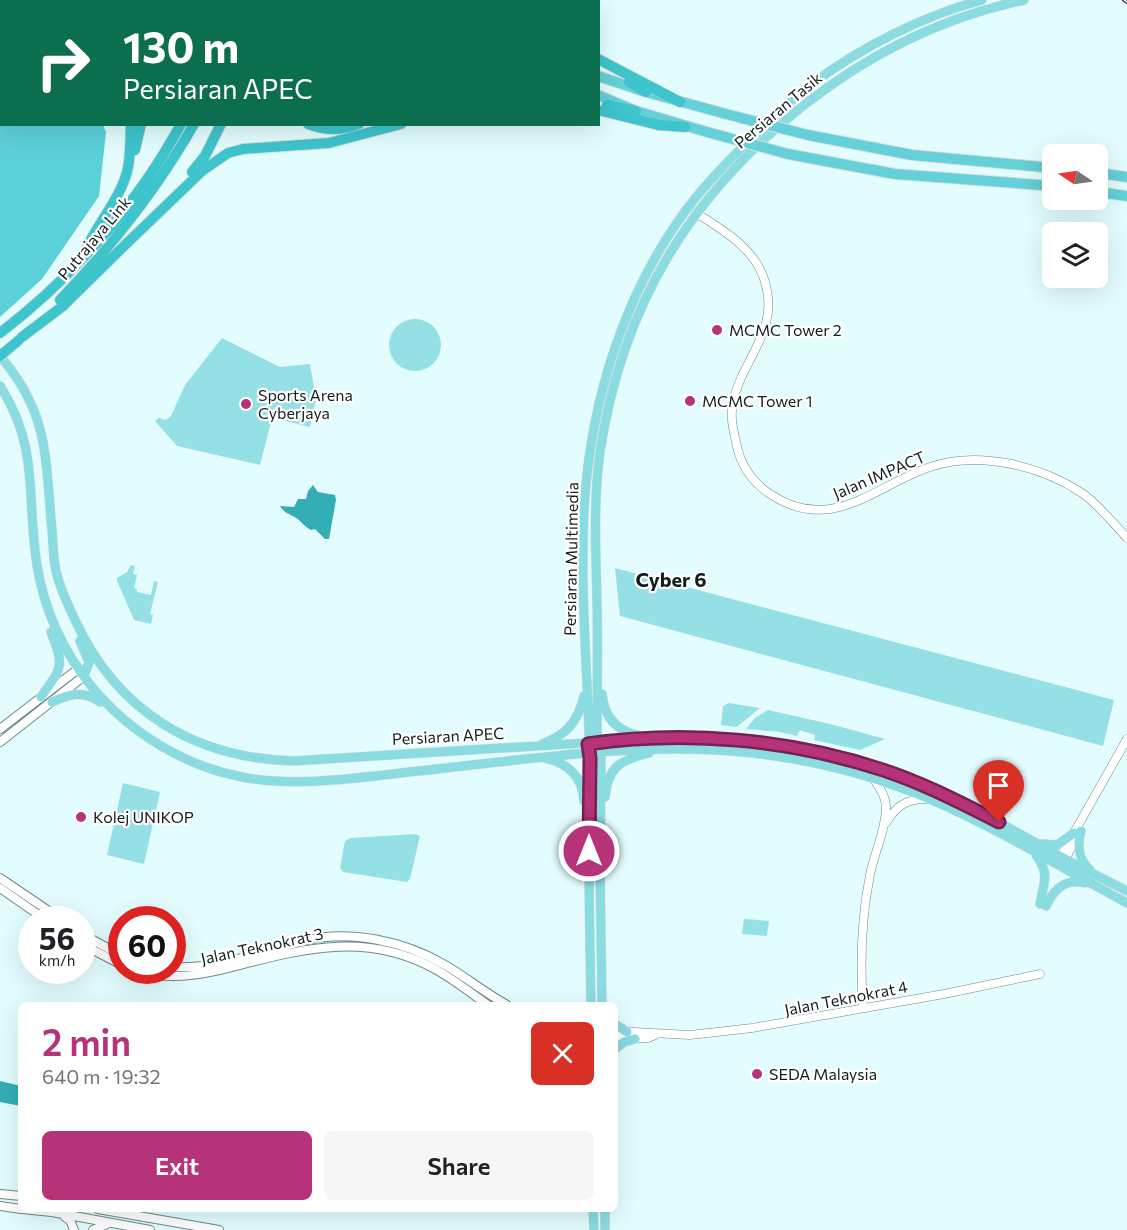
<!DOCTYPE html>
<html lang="en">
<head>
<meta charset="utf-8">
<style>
  :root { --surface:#fff; --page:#f6f6f6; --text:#202124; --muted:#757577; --accent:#b6337a }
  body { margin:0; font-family:Commissioner,sans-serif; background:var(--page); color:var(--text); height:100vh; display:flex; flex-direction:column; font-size:22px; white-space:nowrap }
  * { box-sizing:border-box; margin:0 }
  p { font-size:20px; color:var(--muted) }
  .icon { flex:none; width:33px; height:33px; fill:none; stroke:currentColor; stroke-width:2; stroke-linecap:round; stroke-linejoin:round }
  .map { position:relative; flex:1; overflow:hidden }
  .panel { position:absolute; left:18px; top:1002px; width:600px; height:210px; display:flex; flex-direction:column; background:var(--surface); border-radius:9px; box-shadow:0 6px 24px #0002 }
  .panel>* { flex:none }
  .guide { position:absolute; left:0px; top:0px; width:600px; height:126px; box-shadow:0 6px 24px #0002; background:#0b6e4f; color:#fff; overflow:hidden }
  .needle { width:39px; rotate:283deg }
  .tools { position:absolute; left:1042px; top:144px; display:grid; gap:12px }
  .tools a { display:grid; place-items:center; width:66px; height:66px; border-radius:9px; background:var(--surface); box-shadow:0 6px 24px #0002; font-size:30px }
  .speed { position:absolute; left:18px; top:906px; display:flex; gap:12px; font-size:30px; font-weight:700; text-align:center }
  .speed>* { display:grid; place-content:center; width:78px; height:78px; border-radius:50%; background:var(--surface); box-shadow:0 6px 24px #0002; line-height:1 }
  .speed small { font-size:15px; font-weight:400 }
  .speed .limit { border:9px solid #d22; background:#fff; color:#111 }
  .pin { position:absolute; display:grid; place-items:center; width:51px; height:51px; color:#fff; margin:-62px -26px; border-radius:50% 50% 50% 0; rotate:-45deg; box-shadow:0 0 6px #0007 }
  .pin .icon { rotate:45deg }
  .me { position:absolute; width:66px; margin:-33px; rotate:0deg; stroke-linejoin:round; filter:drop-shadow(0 0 4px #0008) }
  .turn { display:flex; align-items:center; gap:21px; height:126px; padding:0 24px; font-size:27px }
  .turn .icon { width:78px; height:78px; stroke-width:2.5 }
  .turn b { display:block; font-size:42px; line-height:51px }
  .round { display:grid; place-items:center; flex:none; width:63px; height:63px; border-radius:9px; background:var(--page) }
  .overview { display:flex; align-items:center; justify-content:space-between; height:102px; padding:0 24px }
  h1 { font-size:36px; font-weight:600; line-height:45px; color:var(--accent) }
  .cta { display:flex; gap:12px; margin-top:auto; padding:12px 24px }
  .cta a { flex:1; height:69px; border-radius:9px; background:var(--accent); color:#fff; font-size:24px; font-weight:600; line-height:69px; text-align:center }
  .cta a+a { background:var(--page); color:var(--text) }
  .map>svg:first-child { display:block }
  .green { fill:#94e0e5 }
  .forest { fill:#5cd0d8 }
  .water { fill:#33aeb6 }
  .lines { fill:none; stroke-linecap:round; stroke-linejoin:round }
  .tertiary-casing { stroke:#6d8b8d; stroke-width:9 }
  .secondary-casing { stroke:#6d8b8d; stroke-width:10 }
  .primary-casing { stroke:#dedfe0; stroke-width:10 }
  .trunk-casing { stroke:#dedfe0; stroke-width:12 }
  .motorway-casing { stroke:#dedfe0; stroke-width:12 }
  .tertiary { stroke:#fff; stroke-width:8 }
  .secondary { stroke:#fff; stroke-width:8 }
  .primary { stroke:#8bdce1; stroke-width:9 }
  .trunk { stroke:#64d0d7; stroke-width:10 }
  .motorway { stroke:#3dc4cd; stroke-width:10 }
  .rail-casing { stroke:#3e4d4e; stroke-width:4 }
  .rail { stroke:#fff; stroke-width:1.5; stroke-dasharray:4.5; stroke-linecap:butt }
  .trunk-bridge-casing { stroke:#dedfe0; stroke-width:12; stroke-linecap:butt }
  .motorway-bridge-casing { stroke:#dedfe0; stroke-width:12; stroke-linecap:butt }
  .trunk-bridge { stroke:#64d0d7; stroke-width:10 }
  .motorway-bridge { stroke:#3dc4cd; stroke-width:10 }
  .route-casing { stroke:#76214f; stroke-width:15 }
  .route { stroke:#b6337a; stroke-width:10 }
  .poi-dot { fill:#b6337a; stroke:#fff; stroke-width:2 }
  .labels { text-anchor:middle; stroke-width:4.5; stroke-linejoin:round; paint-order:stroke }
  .street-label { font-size:16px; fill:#111d1e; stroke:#fff }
  .poi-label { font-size:16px; fill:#111d1e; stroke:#fff; text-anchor:start }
  .quarter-label { font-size:20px; font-weight:bold; fill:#111d1e; stroke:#fff }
</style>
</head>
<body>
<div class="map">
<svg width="1127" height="1230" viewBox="0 0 1127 1230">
  <rect width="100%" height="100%" fill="#e3fdff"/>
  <path class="green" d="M389 345a26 26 0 1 1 52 0a26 26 0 1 1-52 0Z
    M222 338 280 367 310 364 316 399 310 427 281 420 283 409 275 407 260 465 177 446 155 421 159 418 166 420 171 416 185 385Z
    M131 565 135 566 133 574 137 575 134 588 137 589V592L151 595 154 581 158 582 150 614 153 615 151 624 134 620 117 581V578L127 572Z
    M615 568 1114 700 1103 746 620 616Z
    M729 703 760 708 737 727 721 725 723 706Z
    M768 710 830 724 885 739 860 750 814 740 815 735 800 730 797 736 780 732 746 729 755 718Z
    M123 783 160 792 144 864 107 855Z
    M415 834 420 836 410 879 407 882 343 872 340 868 345 841 351 838Z
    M744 919 769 921 767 936 742 934Z"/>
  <path class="forest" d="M0 0 69 1 2 2V124L103 125 106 132 99 196 42 279 0 317Z"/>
  <path class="water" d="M313 485 318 492 335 495 336 500 329 539H325L315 529 311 530C306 527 304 525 300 521 293 514 285 515 280 506L294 507 298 499H306L308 491Z
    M0 1081 21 1086V1106L0 1102Z"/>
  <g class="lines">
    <defs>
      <path id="tertiary" d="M696 213C723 230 756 249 765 282 780 331 742 359 733 402 730 416 733 429 736 442 740 464 752 482 770 494 832 535 874 486 930 467 979 450 1041 466 1082 493 1099 505 1113 523 1127 538
        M886 823C896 806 906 799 927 799
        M1058 861 1127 739
        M1064 862 1076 838
        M863 1008C860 963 861 919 870 875 874 853 886 830 886 807 886 796 879 787 873 778
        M615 1031 690 1035 752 1028 944 994 1040 974
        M615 1039 648 1038 655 1035"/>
      <path id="secondary" d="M0 729 78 669
        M0 742 84 676
        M0 878 62 920
        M0 888 46 920
        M82 934 122 956
        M82 944 122 965
        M172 967C217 970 260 951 303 941 349 929 404 941 445 965 466 977 485 993 507 1005
        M136 970C170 982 207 974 240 965 309 947 369 933 435 969 454 979 470 993 488 1005
        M0 1194 21 1196
        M0 1206 21 1209
        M22 1209 52 1212 150 1230
        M98 1209 219 1230
        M65 1217 70 1220 74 1230
        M93 1230 107 1224"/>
      <path id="primary" d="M0 356C50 414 45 459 52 530 53 544 53 557 56 571 60 589 68 605 76 622 118 712 195 758 293 761L665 738C738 737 812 747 881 769 943 789 998 822 1054 853 1078 867 1103 878 1127 891
        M0 386C40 448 26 497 37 565 44 610 63 651 92 687 129 732 184 766 242 777 299 788 362 777 419 771 531 759 641 741 753 753 813 760 876 776 932 800 999 829 1062 868 1127 903
        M80 641 89 662 84 676
        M602 694C604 717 617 731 639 736
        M41 697C62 667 65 667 51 632
        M52 702C69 694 84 690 100 702
        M542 744C567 735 578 721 584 696
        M545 758C569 764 582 776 584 801
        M605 797C608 766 621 760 649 753
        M1081 831C1077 846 1078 859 1090 870
        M1042 844 1057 845 1074 833
        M1036 855C1050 874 1044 882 1040 904
        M1046 906C1054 889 1065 878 1085 883
        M591 1005C590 953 589 902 589 850 589 820 591 790 590 761 588 678 580 594 584 511 590 399 626 284 697 196 716 173 737 152 759 131 776 115 793 98 812 84 861 47 923 16 982 0
        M602 1005 600 870 601 758 597 736C597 692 598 648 597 603 596 553 593 502 600 452 622 306 689 196 804 105 869 54 942 17 1024 0
        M615 1024 627 1032
        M615 1049 624 1042 635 1039
        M593 1209 594 1230
        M605 1209V1230"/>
      <path id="trunk" d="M407 0 410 2
        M440 0 443 2
        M598 76 646 92 726 114
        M598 95 636 111 707 132
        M808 135 912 155 1053 168
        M788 154 895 174 1053 186
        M1098 173 1127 177
        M1098 192 1127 196"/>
      <path id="motorway" d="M93 0V2
        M106 0V2
        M372 0 374 2
        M385 0 387 2
        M464 0 467 2
        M553 0 554 2
        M231 2 232 0
        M250 2 251 0
        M263 2 264 0
        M274 2 275 0
        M598 59 680 102
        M629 82 646 92
        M607 105 636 111
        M598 110 658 125 685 127
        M308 124C326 131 342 131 359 124
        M135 150 141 124
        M192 172 205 156 221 124
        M124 246 202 171 228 153 243 149 329 143 401 124
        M85 251C97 224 119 201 127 172 131 157 130 140 131 124
        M60 300C111 247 157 189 194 124
        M0 333C73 277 137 205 181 124
        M22 337 63 306 129 241"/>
    </defs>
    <use href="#tertiary" class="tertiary-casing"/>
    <use href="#secondary" class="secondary-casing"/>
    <use href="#primary" class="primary-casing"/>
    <use href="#trunk" class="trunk-casing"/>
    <use href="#motorway" class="motorway-casing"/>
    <use href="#tertiary" class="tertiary"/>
    <use href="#secondary" class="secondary"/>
    <use href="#primary" class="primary"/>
    <use href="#trunk" class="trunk"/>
    <use href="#motorway" class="motorway"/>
    <defs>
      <path id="rail" d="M1124 0 1127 2"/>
    </defs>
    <use href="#rail" class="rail-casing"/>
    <use href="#rail" class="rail"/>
    <defs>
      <path id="trunk-bridge" d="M726 114 808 135
        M707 132 788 154"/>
      <path id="motorway-bridge" d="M0 356 19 340"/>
    </defs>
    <use href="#trunk-bridge" class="trunk-bridge-casing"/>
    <use href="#motorway-bridge" class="motorway-bridge-casing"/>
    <use href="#trunk-bridge" class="trunk-bridge"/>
    <use href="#motorway-bridge" class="motorway-bridge"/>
  </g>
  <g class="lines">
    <defs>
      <path id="route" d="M589 851 590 758 588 744C686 730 789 739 883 770 923 783 961 803 999 822"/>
    </defs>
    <use href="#route" class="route-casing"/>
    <use href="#route" class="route"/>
  </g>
  <g class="poi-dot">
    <circle cx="717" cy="330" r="6"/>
    <circle cx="690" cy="401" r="6"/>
    <circle cx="246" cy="404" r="6"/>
    <circle cx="81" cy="817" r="6"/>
    <circle cx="757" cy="1074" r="6"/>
  </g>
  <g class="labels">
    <g class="street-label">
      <text transform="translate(778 110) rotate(-40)" y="6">Persiaran Tasik</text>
      <text transform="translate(94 238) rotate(-50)" y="6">Putrajaya Link</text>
      <text transform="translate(879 475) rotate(-23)" y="6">Jalan IMPACT</text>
      <text transform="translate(571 559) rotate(-89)" y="6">Persiaran Multimedia</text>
      <text transform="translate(448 736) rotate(-3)" y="6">Persiaran APEC</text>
      <text transform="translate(262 946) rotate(-12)" y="6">Jalan Teknokrat 3</text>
      <text transform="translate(846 998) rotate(-11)" y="6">Jalan Teknokrat 4</text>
    </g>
    <g class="poi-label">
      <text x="729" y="336">MCMC Tower 2</text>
      <text x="258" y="401">Sports Arena<tspan x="258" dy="18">Cyberjaya</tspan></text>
      <text x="702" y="407">MCMC Tower 1</text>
      <text x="93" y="823">Kolej UNIKOP</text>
      <text x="769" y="1080">SEDA Malaysia</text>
    </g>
    <g class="quarter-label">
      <text x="671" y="587">Cyber 6</text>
    </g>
  </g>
</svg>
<div class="tools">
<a><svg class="needle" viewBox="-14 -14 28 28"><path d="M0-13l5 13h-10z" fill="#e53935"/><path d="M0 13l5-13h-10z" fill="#757577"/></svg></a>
<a><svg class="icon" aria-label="layers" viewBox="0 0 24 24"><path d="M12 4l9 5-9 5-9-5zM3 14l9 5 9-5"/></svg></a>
</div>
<div class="speed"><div>56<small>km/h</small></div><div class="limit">60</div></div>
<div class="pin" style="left:999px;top:822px;background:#d93025"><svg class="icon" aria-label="arrive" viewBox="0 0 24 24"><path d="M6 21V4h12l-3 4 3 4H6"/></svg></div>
<svg class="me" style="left:589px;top:851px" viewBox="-20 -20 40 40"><circle r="17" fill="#b6337a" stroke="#fff" stroke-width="3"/><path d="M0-11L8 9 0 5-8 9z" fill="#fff"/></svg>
<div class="guide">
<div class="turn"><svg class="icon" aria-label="right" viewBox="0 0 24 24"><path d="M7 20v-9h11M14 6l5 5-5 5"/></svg><div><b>130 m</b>Persiaran APEC</div></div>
</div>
<section class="panel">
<div class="overview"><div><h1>2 min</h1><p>640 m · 19:32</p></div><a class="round" style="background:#d93025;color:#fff"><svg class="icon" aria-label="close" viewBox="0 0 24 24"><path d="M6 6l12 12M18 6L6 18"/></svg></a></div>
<div class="cta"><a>Exit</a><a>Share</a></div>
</section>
</div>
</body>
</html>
